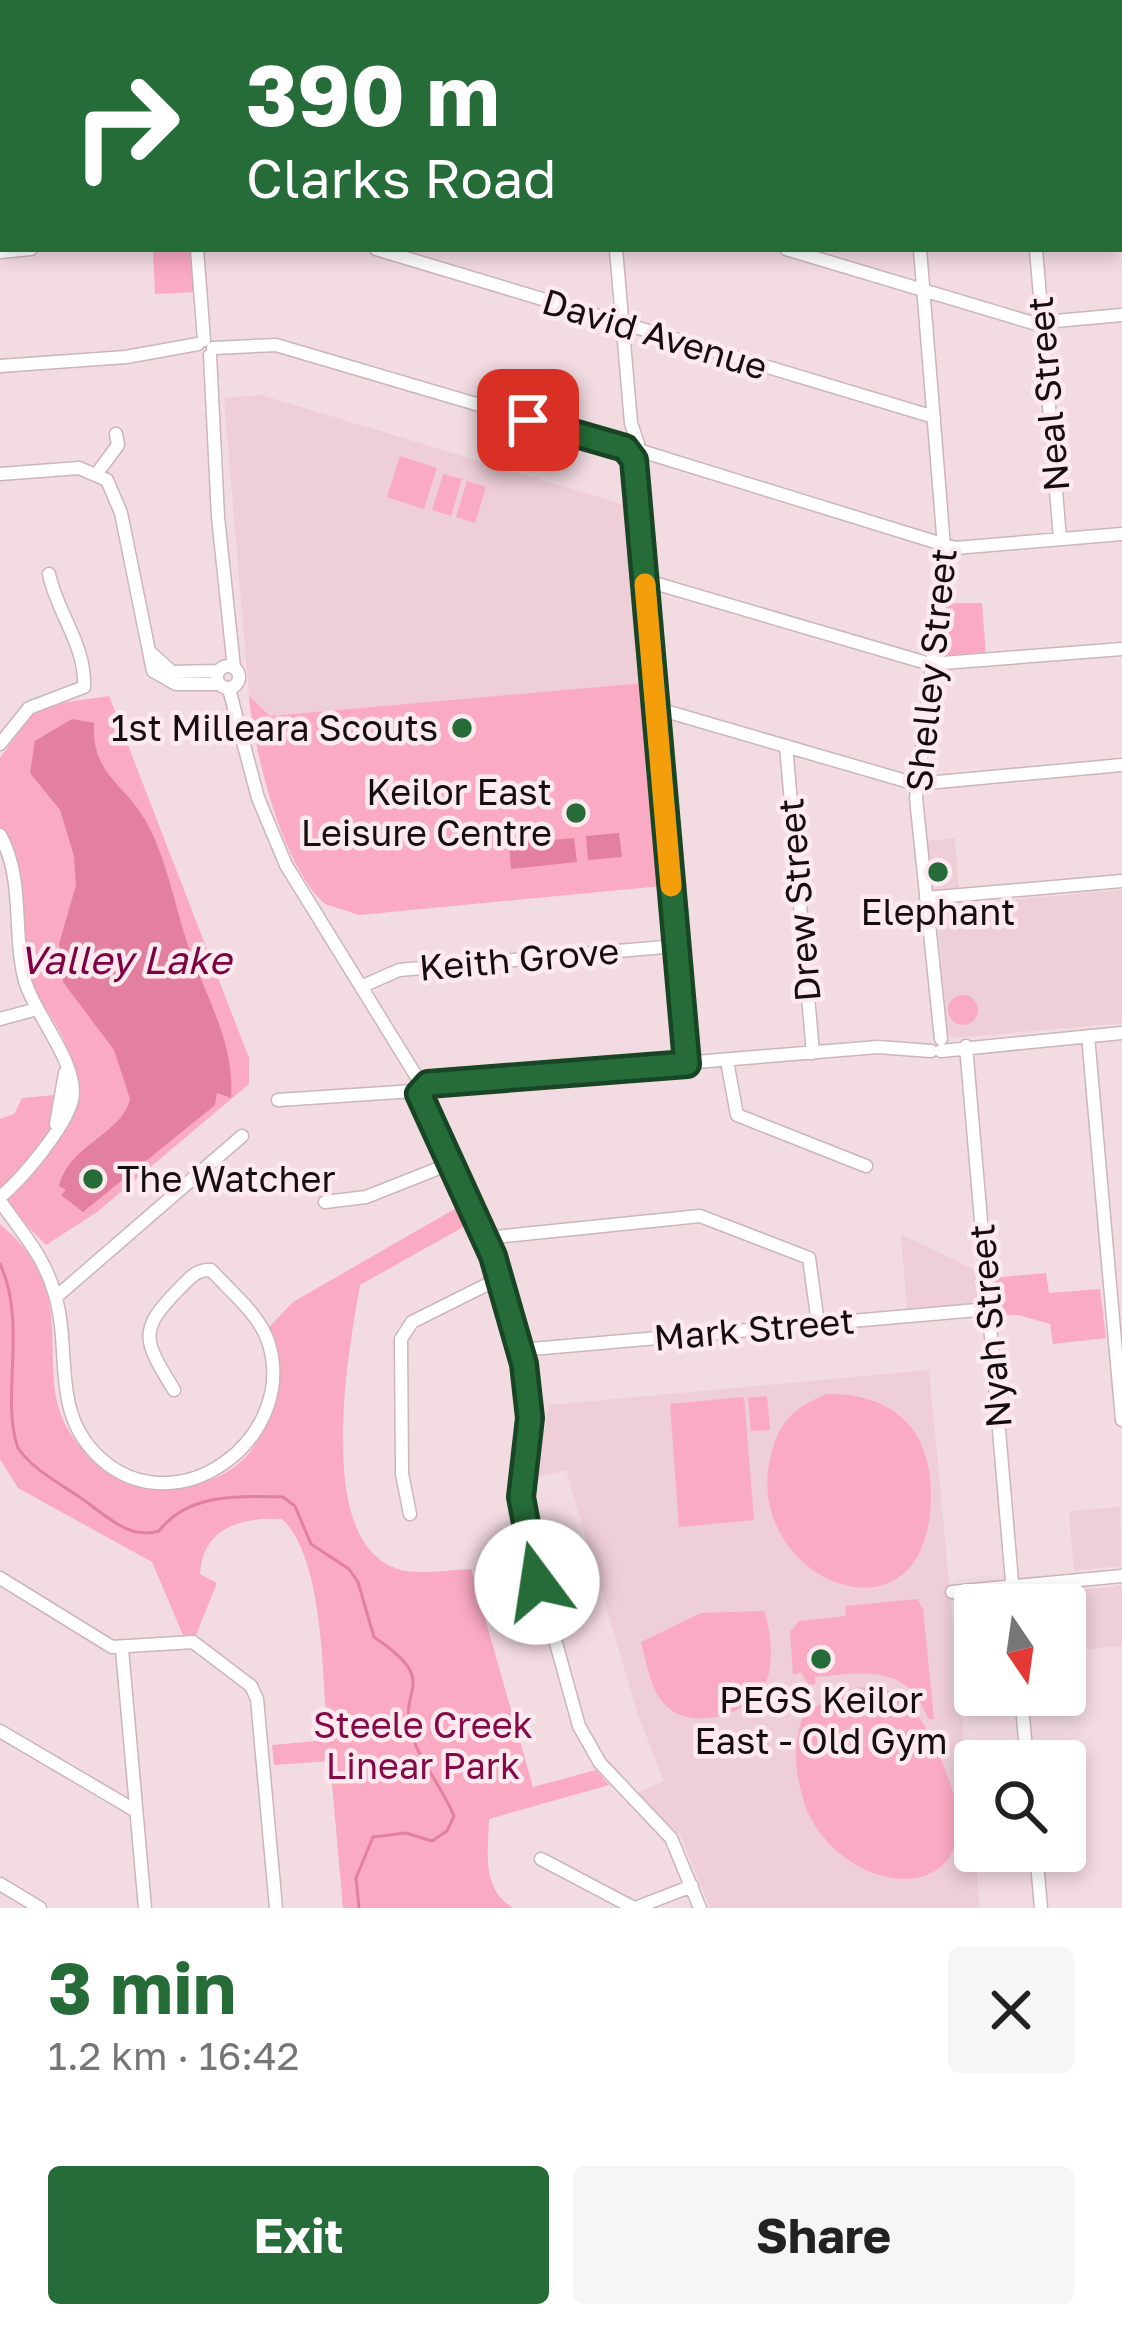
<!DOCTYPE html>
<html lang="en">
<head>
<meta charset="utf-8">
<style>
  :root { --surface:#fff; --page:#f6f6f6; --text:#222; --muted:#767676; --accent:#256c39 }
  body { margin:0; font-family:"Golos Text",sans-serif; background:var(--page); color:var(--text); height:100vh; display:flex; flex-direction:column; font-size:45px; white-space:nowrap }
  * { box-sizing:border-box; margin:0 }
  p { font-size:39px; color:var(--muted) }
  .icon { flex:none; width:66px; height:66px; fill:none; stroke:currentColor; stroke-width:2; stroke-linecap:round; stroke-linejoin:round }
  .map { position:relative; height:1908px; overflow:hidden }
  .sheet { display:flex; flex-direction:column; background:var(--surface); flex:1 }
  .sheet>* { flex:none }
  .banner { position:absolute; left:0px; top:0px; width:1122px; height:252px; box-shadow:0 6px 18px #0003; background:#256c39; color:#fff; overflow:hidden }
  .needle { width:78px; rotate:167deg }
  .tools { position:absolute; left:954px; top:1584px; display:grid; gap:24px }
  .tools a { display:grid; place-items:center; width:132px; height:132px; border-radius:12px; background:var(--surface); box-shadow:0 6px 18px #0003; font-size:60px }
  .pin { position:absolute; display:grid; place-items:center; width:102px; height:102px; color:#fff; margin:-51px; border-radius:24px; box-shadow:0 6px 18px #0006 }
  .me { position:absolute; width:132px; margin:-66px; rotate:346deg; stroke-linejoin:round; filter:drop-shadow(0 0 9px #0008) }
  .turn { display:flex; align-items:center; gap:42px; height:252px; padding:0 48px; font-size:54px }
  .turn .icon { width:156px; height:156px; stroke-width:2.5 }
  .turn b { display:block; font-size:84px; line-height:102px }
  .round { display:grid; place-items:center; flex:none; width:126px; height:126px; border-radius:12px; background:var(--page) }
  .headline { display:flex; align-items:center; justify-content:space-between; height:204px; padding:0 48px }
  h1 { font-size:72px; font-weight:700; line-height:90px; color:var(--accent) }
  .primary-button { display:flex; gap:24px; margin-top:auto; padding:24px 48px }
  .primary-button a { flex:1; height:138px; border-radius:12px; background:var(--accent); color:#fff; font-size:48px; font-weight:700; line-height:138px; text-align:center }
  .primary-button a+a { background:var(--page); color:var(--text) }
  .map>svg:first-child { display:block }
  .built { fill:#eeced7 }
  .green { fill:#faaac3 }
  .water { fill:#e380a1 }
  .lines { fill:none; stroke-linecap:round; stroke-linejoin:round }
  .stream { stroke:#e380a1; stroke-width:3 }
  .minor-casing { stroke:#ccb5bb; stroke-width:15 }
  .minor { stroke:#fff; stroke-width:12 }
  .route-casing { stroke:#184625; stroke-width:30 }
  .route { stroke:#256c39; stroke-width:21 }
  .slow { stroke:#f59e0b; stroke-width:21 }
  .poi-dot { fill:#256c39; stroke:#fdeaef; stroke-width:4.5 }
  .labels { text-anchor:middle; stroke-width:9; stroke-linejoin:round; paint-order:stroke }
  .street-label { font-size:36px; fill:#150d0f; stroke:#fdeaef }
  .poi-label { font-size:36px; fill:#150d0f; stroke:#fdeaef; text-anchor:end }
  .park-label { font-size:36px; fill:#850946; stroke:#fdeaef }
  .water-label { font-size:39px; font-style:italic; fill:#7f0042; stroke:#fdeaef }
</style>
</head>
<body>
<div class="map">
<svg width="1122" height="1908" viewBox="0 0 1122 1908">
  <rect width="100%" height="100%" fill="#f3dbe2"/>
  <path class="built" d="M261 395 628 506 644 683 269 716 249 696 224 398Z
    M955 838 959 890 934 892 925 841Z
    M1122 890V1023L953 1038 947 1033 937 911 941 906Z
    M901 1234 981 1273 982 1302 907 1311Z
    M929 1370 980 1908H710L680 1835 637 1793 664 1781 638 1715 566 1470 535 1478 549 1405Z
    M1120 1507 1121 1566 1074 1571 1069 1511Z
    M1122 1586V1646L1080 1650 1076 1590Z"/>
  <path class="green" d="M153 249H193L195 292 155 294Z
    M400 456 437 468 424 509 387 497Z
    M443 474 462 479 451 516 432 510Z
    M467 481 486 487 475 523 456 517Z
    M942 603H982L986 657 942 660 938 655Z
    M644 683 662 886 359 915 325 904C282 866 254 752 249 696L270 716Z
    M109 696 249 1058V1084L97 1212 46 1245 0 1198V1119L14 1114 22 1098 77 1093 63 1037 32 986 16 864 0 829V758L32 714 54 704Z
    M948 1010a15 15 0 1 1 30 0a15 15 0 1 1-30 0Z
    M465 1203 472 1222 360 1285C349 1349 310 1554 406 1571 426 1574 450 1570 471 1569L533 1787 596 1770 609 1785 489 1819C488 1850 481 1891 514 1908H343L330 1761 274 1765 272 1745 328 1740C322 1682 325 1559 282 1519 242 1517 203 1527 200 1574L217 1583 196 1635H183L152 1562 18 1488 0 1459V1224C16 1239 31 1252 40 1273 70 1339 27 1405 95 1460 106 1469 124 1472 137 1477 242 1512 294 1419 269 1327L293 1302Z
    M1046 1273 1049 1293 1100 1289 1106 1338 1053 1344 1050 1324 1018 1315 994 1316 991 1278Z
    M827 1394C906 1393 940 1444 929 1521 909 1651 737 1571 772 1451 781 1419 797 1406 827 1394Z
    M767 1396 770 1430 751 1431 748 1398Z
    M744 1397 754 1520 679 1527 670 1404Z
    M917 1599 923 1609 934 1719H928C909 1662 861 1673 815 1677V1684L809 1685 801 1672 793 1675 790 1632 799 1621 846 1616 845 1606Z
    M764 1611C771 1631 775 1667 764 1686 749 1714 697 1729 671 1710 651 1695 647 1665 641 1642L701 1613Z
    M875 1686C913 1695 929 1730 943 1765 1006 1908 852 1908 807 1811 795 1775 791 1749 804 1713L847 1689Z"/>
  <path class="water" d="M72 719 94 723C91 776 127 784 148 825 168 864 175 907 189 948 206 998 235 1042 231 1098L217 1093 215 1105 83 1212 61 1195 66 1190 59 1186C69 1145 123 1133 130 1099L114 1050 63 982 59 944 76 885 74 856 60 810 30 773 35 741Z
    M619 833 622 857 588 860 586 836Z
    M574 838 577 862 511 869 509 844Z"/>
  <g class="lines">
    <path class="stream" d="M0 1264C28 1323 0 1399 18 1448 35 1473 68 1487 92 1506 112 1521 132 1539 159 1531 188 1493 238 1496 283 1497L295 1506 311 1544 349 1569 358 1582 374 1637C446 1686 392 1686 414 1741 424 1767 443 1789 454 1816L447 1831 432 1841 406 1833 373 1837 356 1878 359 1908"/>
    <defs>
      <path id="minor" d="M60 0 61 3
        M178 0 179 3
        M296 0V3
        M408 0 409 3
        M799 0 809 3
        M865 0 875 3
        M961 0V3
        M671 3 672 0
        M837 3 838 0
        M0 21H3
        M1119 76 1122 77
        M1119 97 1122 98
        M0 136 3 135
        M197 249 204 340
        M376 249 934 417
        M616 249 631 423 638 444
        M786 249 1033 323 1122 315
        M920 249 945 559 916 798 941 1039
        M1036 249 1060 539
        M0 252 31 249
        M213 348 276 345 625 448
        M210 355 218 517 234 668
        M0 366 126 357 198 344
        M641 451 955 548 1122 534
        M634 460 687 1064
        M98 472 118 445 116 434
        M0 474 79 468 107 480 121 513 153 671 176 684H218
        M644 580 930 664 1122 649
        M150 652 172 672 218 671
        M217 677a11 11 0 1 1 22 0a11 11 0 1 1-22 0Z
        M229 689 258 798 286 865 418 1079
        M655 708 916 784 1122 765
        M0 744 29 708 84 687C86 645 57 613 49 574
        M786 746 813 1053
        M0 835C25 880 12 932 25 981 34 1014 80 1065 72 1100 65 1128 22 1179 0 1197
        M926 898 1122 881
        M365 985 399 970 676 946
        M0 1019 37 1009
        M1088 1036 1122 1420
        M966 1046 1014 1605
        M941 1051 1122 1033
        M727 1061 737 1115 866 1166
        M428 1084 878 1047 931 1051
        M427 1091 493 1256 523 1364 530 1418 523 1524 579 1726 600 1763 671 1838 700 1908
        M278 1100 414 1091
        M56 1124 65 1073
        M0 1201C22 1233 45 1257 55 1295 72 1353 50 1412 100 1458 178 1529 300 1437 268 1341 258 1313 231 1292 211 1270 196 1269 190 1278 179 1289 137 1331 144 1341 174 1390
        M325 1202 366 1197 452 1163
        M485 1238 700 1216 809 1258 818 1323
        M56 1297 242 1136
        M520 1350 989 1309
        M410 1514 402 1474 401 1339 412 1322 500 1278
        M0 1578 112 1647 193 1642 251 1686 257 1699 276 1908
        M952 1592 1122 1576
        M122 1649 145 1908
        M1021 1695 1027 1761
        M0 1731 136 1811
        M1036 1851 1041 1908
        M541 1859 634 1908
        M0 1884 40 1908
        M635 1908 692 1886"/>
    </defs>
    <use href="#minor" class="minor-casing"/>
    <use href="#minor" class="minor"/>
  </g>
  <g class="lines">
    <defs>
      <path id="route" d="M528 420 625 448 634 460 687 1064 428 1084 419 1094 493 1256 524 1364 530 1418 521 1497 537 1582"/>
    </defs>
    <use href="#route" class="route-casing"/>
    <use href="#route" class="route"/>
    <path class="slow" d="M645 584 671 886"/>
  </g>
  <g class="poi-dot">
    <circle cx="462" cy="728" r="12"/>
    <circle cx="576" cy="813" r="12"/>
    <circle cx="938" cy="872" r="12"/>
    <circle cx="93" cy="1179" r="12"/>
    <circle cx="821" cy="1659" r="12"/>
  </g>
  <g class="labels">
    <g class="street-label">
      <text transform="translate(655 334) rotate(17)" y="13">David Avenue</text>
      <text transform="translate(1048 394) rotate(-95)" y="13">Neal Street</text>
      <text transform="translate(931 670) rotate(-84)" y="13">Shelley Street</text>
      <text transform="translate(799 900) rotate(-95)" y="13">Drew Street</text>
      <text transform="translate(519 959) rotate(-5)" y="13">Keith Grove</text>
      <text transform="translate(990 1326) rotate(-95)" y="13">Nyah Street</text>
      <text transform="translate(754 1329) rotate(-5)" y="13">Mark Street</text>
    </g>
    <g class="poi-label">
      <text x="438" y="741">1st Milleara Scouts</text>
      <text x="552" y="805">Keilor East<tspan x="552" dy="41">Leisure Centre</tspan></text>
      <text x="938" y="925" text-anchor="middle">Elephant</text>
      <text x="117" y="1192" text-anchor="start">The Watcher</text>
      <text x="821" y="1713" text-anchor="middle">PEGS Keilor<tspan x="821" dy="41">East - Old Gym</tspan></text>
    </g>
    <g class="park-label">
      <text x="423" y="1738">Steele Creek<tspan x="423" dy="41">Linear Park</tspan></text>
    </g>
    <g class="water-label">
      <text x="125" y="974">Valley Lake</text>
    </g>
  </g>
</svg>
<div class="tools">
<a><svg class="needle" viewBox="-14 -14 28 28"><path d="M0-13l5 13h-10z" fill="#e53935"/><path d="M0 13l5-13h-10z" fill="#767676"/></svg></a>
<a><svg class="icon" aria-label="search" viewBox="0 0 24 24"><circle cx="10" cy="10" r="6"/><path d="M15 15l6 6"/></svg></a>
</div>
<div class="pin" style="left:528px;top:420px;background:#d93025"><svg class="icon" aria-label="arrive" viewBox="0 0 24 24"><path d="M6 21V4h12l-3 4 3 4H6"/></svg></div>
<svg class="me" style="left:537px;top:1582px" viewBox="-20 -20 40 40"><circle r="19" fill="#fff"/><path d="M0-13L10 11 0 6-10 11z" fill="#256c39"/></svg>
<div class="banner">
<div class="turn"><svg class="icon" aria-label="right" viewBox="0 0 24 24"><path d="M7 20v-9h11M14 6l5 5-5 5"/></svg><div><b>390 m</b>Clarks Road</div></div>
</div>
</div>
<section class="sheet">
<div class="headline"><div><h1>3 min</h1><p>1.2 km · 16:42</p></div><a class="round"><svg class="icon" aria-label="close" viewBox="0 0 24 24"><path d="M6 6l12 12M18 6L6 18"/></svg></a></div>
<div class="primary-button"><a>Exit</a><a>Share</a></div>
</section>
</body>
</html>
